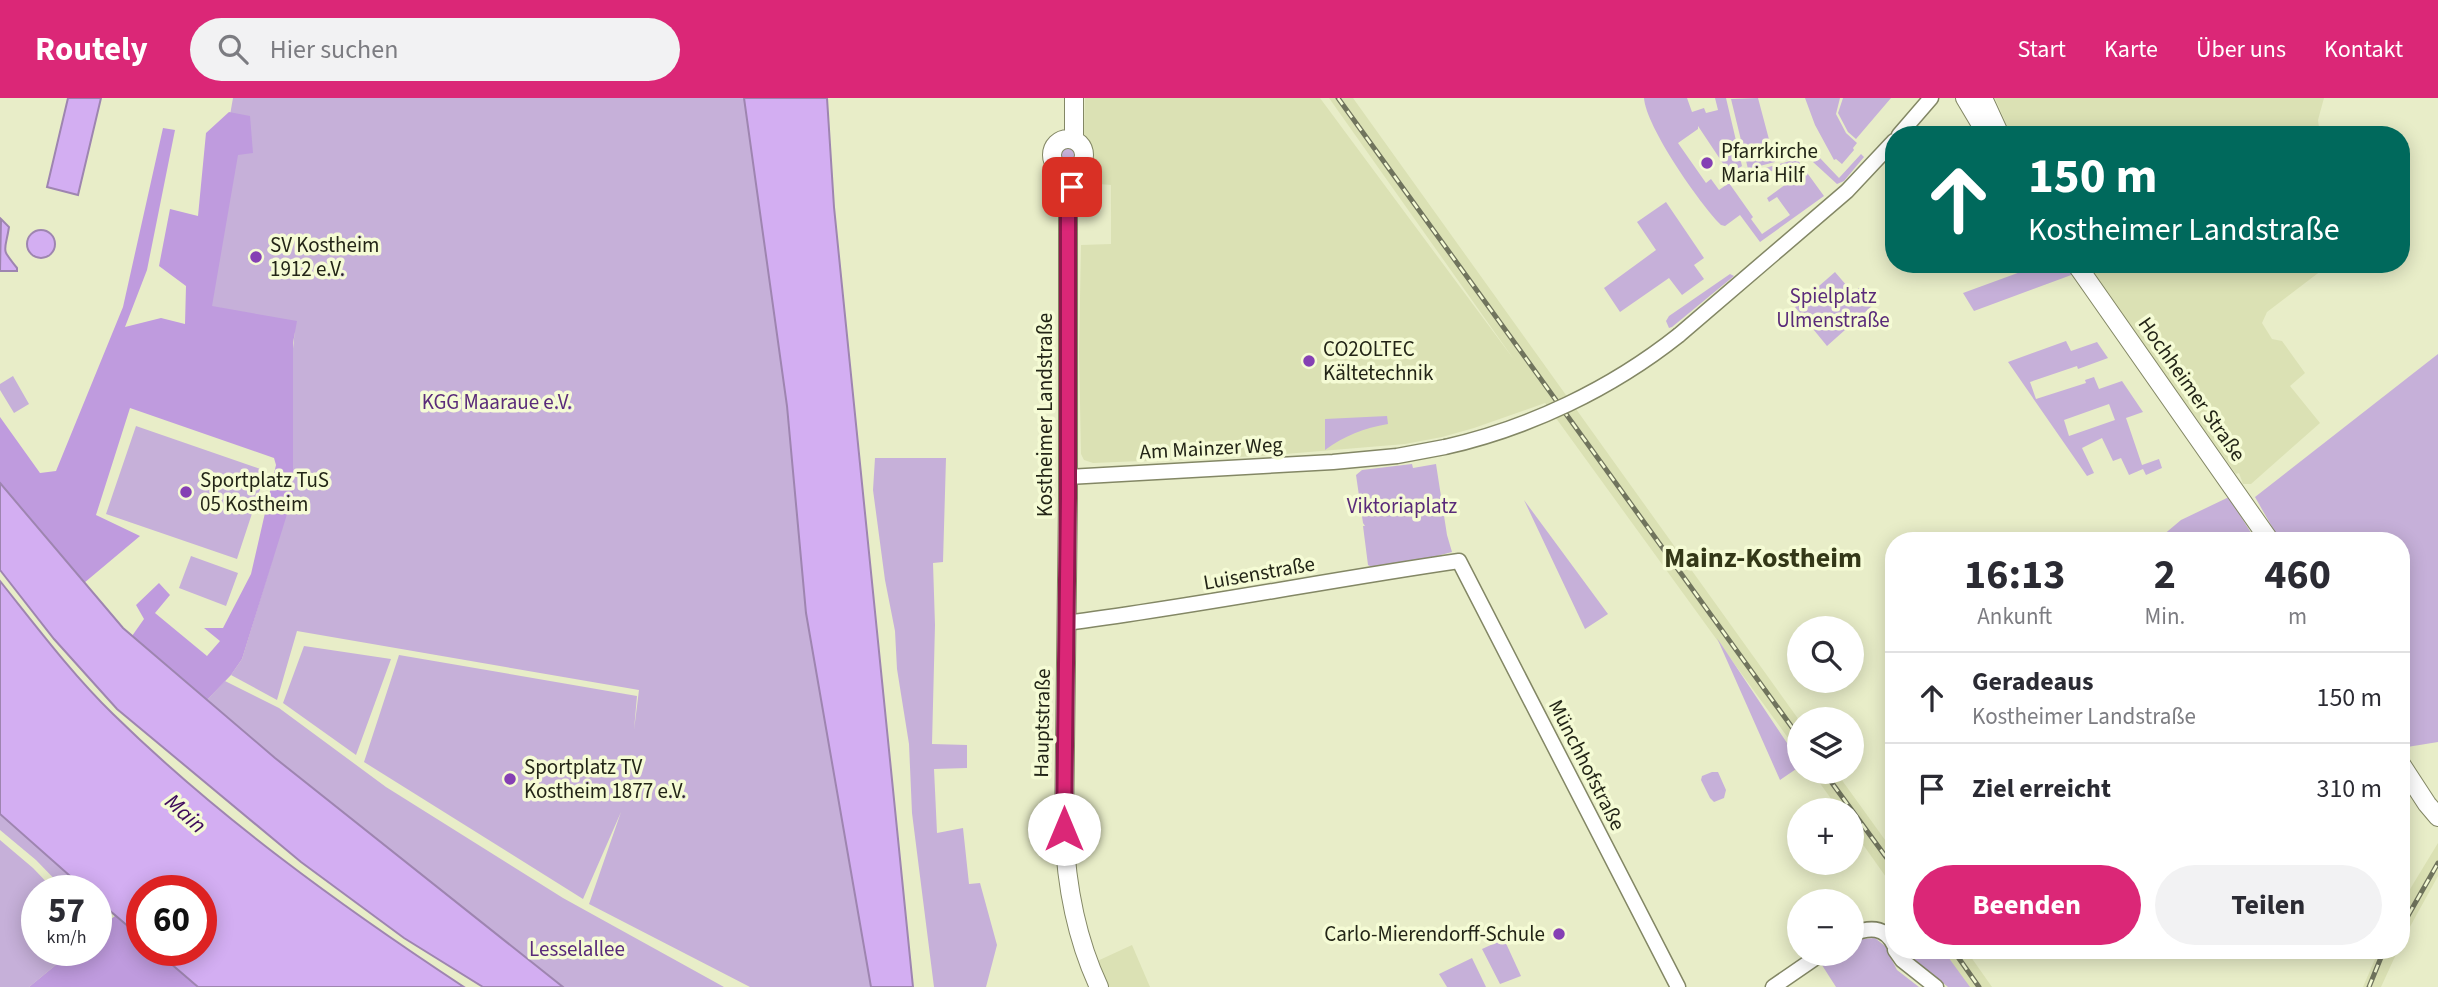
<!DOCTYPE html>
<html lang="de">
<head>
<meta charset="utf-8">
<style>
  :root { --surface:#fff; --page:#f2f2f3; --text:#2b2b33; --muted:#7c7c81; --line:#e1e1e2; --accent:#db2777 }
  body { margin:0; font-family:"Source Sans 3",sans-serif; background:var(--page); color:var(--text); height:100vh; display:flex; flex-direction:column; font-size:26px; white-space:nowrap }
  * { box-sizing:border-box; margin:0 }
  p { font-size:23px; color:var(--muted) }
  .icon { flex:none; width:38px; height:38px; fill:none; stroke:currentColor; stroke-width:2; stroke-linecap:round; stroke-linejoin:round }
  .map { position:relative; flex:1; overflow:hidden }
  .side { position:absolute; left:1885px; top:434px; width:525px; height:427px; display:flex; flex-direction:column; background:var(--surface); border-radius:28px; box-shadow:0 4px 18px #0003 }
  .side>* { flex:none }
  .guide { position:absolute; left:1885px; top:28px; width:525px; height:147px; border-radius:28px; box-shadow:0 4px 18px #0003; background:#00695c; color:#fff; overflow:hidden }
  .tools { position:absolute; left:1787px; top:518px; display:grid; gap:14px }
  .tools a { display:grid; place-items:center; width:77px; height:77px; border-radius:50%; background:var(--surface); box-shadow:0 4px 18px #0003; font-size:35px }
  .speed { position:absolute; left:21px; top:777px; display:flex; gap:14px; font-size:35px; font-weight:700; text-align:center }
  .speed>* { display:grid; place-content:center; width:91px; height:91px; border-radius:50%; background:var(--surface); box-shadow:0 4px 18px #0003; line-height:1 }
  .speed small { font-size:18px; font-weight:400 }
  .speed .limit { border:10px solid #d22; background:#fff; color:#111 }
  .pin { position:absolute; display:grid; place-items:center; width:60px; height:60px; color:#fff; margin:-30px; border-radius:14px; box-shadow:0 4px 10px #0006 }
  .me { position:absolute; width:77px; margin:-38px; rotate:0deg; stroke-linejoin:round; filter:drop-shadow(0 0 5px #0008) }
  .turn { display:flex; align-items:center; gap:24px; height:147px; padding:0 28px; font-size:32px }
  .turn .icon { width:91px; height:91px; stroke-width:2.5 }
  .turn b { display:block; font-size:49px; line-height:60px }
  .eta { display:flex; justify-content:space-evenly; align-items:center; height:119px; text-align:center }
  .eta b { font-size:42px; font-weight:700; line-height:49px }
  .cta { display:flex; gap:14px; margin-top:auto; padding:14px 28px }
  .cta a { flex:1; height:80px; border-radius:42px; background:var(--accent); color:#fff; font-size:28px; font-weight:700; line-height:80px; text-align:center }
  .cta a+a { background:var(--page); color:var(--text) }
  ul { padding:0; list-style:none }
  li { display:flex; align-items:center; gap:21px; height:91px; padding:0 28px; border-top:2px solid var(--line) }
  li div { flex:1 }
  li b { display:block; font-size:26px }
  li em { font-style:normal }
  header { display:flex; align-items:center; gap:42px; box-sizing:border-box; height:98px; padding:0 35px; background:var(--accent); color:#fff }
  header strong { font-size:33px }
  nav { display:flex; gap:38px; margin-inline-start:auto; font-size:24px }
  .search { width:490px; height:63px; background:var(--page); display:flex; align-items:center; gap:18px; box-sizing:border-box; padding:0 24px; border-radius:38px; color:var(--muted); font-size:26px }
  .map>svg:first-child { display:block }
  .built { fill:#dbe1b4 }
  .green { fill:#c6b0d9; fill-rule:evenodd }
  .forest { fill:#bf9bde }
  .water { fill:#d3aef2; stroke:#9e85b0; stroke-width:2 }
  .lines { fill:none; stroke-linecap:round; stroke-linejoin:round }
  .tertiary-casing { stroke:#838765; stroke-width:17 }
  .primary-casing { stroke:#838765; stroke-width:20 }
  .tertiary { stroke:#fff; stroke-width:14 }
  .primary { stroke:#fff; stroke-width:18 }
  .rail-casing { stroke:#70745d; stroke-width:5 }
  .rail { stroke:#f5fbd5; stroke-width:2.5; stroke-dasharray:8; stroke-linecap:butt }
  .tertiary-bridge-casing { stroke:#838765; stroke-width:17; stroke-linecap:butt }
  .tertiary-bridge { stroke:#fff; stroke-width:14 }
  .route-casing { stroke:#8e194d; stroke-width:18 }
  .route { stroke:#db2777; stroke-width:12 }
  .poi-dot { fill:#8540b4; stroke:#f5fbd5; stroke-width:2.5 }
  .labels { text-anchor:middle; stroke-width:7; stroke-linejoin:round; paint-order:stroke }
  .poi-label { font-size:21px; fill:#232517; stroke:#f5fbd5; text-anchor:start }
  .park-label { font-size:21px; fill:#5a2b7a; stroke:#f5fbd5 }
  .street-label { font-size:21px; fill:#232517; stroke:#f5fbd5 }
  .water-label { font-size:23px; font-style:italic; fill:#3e0b5b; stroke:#f5fbd5 }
  .district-label { font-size:28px; font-weight:bold; fill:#343818; stroke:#f5fbd5 }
</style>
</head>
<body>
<header>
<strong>Routely</strong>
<div class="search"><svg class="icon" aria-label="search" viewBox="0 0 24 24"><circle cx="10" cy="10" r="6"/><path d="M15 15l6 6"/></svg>Hier suchen</div>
<nav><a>Start</a><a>Karte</a><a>Über uns</a><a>Kontakt</a></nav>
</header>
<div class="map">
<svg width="2438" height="889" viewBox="0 0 2438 889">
  <rect width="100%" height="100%" fill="#e8edc8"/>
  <path class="built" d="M1085 0H1320L1515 263 1329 0H1353L1799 622V655L1545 305 1474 330 1442 339 1405 346 1261 358 1093 365 1084 362 1081 356 1079 254 1081 147 1111 146V87L1086 85 1087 58 1084 35Z
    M1995 0H2324L2318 22 2320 37H2011Z
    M2086 166H2330L2267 214 2262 225 2272 241 2282 243 2305 275 2290 288 2320 325 2251 386H2243L2239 375 2236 376Z
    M1812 674H1836L1893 753V789L1852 731V712H1839Z
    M2438 745V778L2401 845V806Z
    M1132 847 1150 889H1104L1093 865Z
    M1940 852H1966L1992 889H1967Z
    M2379 852H2398L2381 889H2363Z"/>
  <path class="green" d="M233 0H744L787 308 806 515 871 889H750L589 806 621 714 583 801 364 664 399 557 637 598 634 632 639 592 297 533 277 602 231 577 242 561 271 466 295 231 195 214Z
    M1644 0H1687L1692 14 1704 10 1706 15 1718 12 1715 0H1726L1742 68 1730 76 1698 28V31L1678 45 1706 85 1711 81 1719 92 1729 85 1753 119 1751 121 1762 136 1790 117 1777 99 1769 104 1767 100 1786 86 1793 77 1789 70 1765 74 1762 71 1797 61 1824 98 1760 144 1740 117 1725 128 1721 127C1700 106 1646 29 1644 0Z
    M1758 0 1775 64 1748 71 1731 1Z
    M1805 0H1840L1836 16 1846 35 1857 45 1853 50 1854 52 1842 66 1836 61 1834 62 1815 27Z
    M1843 0H1891L1856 41 1848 34 1838 15Z
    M1057 56a11 11 0 1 1 22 0a11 11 0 1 1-22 0Z
    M1861 56 1864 59 1844 83 1837 86 1813 64 1819 59 1839 80Z
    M1666 104 1704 160 1694 167 1704 181 1682 197 1669 180 1620 214 1604 190 1656 152 1637 124Z
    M2033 166H2066L2074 176 1974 213 1963 195 2034 169Z
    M1835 174 1853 195 1859 190 1873 207 1827 248 1795 209Z
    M1730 176 1734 178 1672 229 1669 230 1666 223 1669 218Z
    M2066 243 2071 253 2097 244 2108 260 2078 271 2077 268 2030 284 2036 301 2086 285 2085 282 2094 279 2099 291 2122 283 2143 314 2126 320 2142 367 2159 361 2162 370 2146 377 2143 371 2129 377 2121 360 2113 363 2102 340 2082 350 2094 375 2087 378 2008 264ZM2109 306 2115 322 2069 338 2064 322Z
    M2438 256V644L2401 650V443H2280L2255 399Z
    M13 278 29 306 14 315 0 292V286Z
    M1387 318 1388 326C1364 330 1344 338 1325 352V321Z
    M136 328 266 373 237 461 106 416Z
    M875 360H946L943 464 933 465 935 527 932 646 967 647V670L934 671 937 735 963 730 969 786 980 785 997 847 986 889H934L912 715 909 646 897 571 895 533 885 482 873 392Z
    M1412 366 1413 370 1436 366 1447 437 1452 454 1380 473 1368 467 1363 428H1365L1363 425 1356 377 1362 372Z
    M2229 399 2256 443H2165L2162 438 2181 422Z
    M1524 402 1608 516 1585 531Z
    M191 458 238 475 226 508 179 490Z
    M1717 540 1799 663V669L1780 682Z
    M304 548 391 561 356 657 283 605Z
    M225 583 279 610 386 689 563 800 724 889H563L275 660 207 602Z
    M1712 674H1718L1726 692 1724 700 1714 704 1710 700 1701 682 1702 678Z
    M0 716 87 793H66L36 762 0 732Z
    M0 742 33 770 55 793H37V852H74L29 889H0Z
    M1875 840 1885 848 1897 872 1919 889H1836L1820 864 1835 856H1852V847L1861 841Z
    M1504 841 1521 878 1500 886 1482 851Z
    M1907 852H1943L1970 889H1948L1907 856Z
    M1472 860 1486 889H1447L1439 876Z"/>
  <path class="forest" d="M229 14 250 18 253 55 238 57 212 208 297 223 293 245V397L242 561 231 577 207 602 132 538 144 521 136 507 159 485 170 497 155 515 207 558 220 543 204 530H223L251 476 276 367 274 360 130 310 96 417 140 438 84 485 0 385V319L40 375 56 373 123 209 163 30 175 32 147 172 125 229 161 220 185 226 186 188 159 168 170 111 198 118 206 35Z
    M115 818 142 840V852H155L198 889H29L74 852H96V833Z"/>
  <path class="water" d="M68 0H101L78 97 47 89Z
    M744 0H827L834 109 913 889H871L806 515 787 308Z
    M1 121 9 129C5 155 0 149 17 170V173H0Z
    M27 146a14 14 0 1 1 28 0a14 14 0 1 1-28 0Z
    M0 385 123 530 275 660 563 889H483L404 840 301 764 117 611 54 541 0 472Z
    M0 483C36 528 72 576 113 616 218 719 341 808 464 889H198L155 852H201V793H142V840L96 801V793H87L0 716Z"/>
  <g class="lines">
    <defs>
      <path id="tertiary" d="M1899 37 1931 0
        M1679 237 1847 93 1894 43
        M1068 379 1333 364 1397 358 1445 349
        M1066 525C1198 508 1328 482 1459 463L1678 889
        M1852 836C1869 829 1885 828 1894 847
        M1895 852 1902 862 1936 889
        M1773 889 1821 856"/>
      <path id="primary" d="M1965 0 1987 37
        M1983 0 2000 37
        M1052 57a16 16 0 1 1 32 0a16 16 0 1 1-32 0Z
        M1074 42V0
        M1072 72V89L1068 116V400L1064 731C1066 785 1076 840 1099 889
        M2076 166 2270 443
        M2401 666 2427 706 2438 719"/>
    </defs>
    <use href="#tertiary" class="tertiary-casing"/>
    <use href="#primary" class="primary-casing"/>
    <use href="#tertiary" class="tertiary"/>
    <use href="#primary" class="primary"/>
    <defs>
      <path id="rail" d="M1338 0 1799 639
        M1824 674 1894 770
        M2401 830 2438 765
        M1953 852 1979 889
        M2369 889 2384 852"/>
    </defs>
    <use href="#rail" class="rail-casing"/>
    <use href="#rail" class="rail"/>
    <defs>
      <path id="tertiary-bridge" d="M1445 349C1529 330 1611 291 1679 237"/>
    </defs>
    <use href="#tertiary-bridge" class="tertiary-bridge-casing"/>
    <use href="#tertiary-bridge" class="tertiary-bridge"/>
  </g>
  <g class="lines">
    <defs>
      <path id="route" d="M1064 731 1068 400V116L1072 89"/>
    </defs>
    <use href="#route" class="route-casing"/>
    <use href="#route" class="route"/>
  </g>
  <g class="poi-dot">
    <circle cx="1707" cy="65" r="7"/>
    <circle cx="256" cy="159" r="7"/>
    <circle cx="1309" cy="263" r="7"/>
    <circle cx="186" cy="394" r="7"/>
    <circle cx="510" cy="681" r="7"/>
    <circle cx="1559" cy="836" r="7"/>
  </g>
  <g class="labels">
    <g class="poi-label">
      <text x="1721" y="60">Pfarrkirche<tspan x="1721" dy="24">Maria Hilf</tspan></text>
      <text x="270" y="154">SV Kostheim<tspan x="270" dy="24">1912 e.V.</tspan></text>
      <text x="1323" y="258">CO2OLTEC<tspan x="1323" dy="24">Kältetechnik</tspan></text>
      <text x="200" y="389">Sportplatz TuS<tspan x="200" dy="24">05 Kostheim</tspan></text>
      <text x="524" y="676">Sportplatz TV<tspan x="524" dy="24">Kostheim 1877 e.V.</tspan></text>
      <text x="1545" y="843" text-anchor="end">Carlo-Mierendorff-Schule</text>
    </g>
    <g class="park-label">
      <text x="1833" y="205">Spielplatz<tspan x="1833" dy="24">Ulmenstraße</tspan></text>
      <text x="497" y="311">KGG Maaraue e.V.</text>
      <text x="1402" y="415">Viktoriaplatz</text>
      <text x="577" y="858">Lesselallee</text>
    </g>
    <g class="street-label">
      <text transform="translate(2192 291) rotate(55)" y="7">Hochheimer Straße</text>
      <text transform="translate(1045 317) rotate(-90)" y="7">Kostheimer Landstraße</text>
      <text transform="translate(1211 350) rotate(-3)" y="7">Am Mainzer Weg</text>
      <text transform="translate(1259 475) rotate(-10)" y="7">Luisenstraße</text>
      <text transform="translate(1042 625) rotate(-89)" y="7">Hauptstraße</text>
      <text transform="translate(1587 667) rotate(63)" y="7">Münchhofstraße</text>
    </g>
    <g class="water-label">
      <text transform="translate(186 715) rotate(42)" y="8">Main</text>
    </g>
    <g class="district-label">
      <text x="1763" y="469">Mainz-Kostheim</text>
    </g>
  </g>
</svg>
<div class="tools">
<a><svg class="icon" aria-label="search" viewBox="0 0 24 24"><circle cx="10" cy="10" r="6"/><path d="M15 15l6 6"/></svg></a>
<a><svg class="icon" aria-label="layers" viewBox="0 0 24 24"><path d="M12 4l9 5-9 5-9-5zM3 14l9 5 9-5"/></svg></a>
<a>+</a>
<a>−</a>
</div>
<div class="speed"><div>57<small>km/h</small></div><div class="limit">60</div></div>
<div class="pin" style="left:1072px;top:89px;background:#d93025"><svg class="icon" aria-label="arrive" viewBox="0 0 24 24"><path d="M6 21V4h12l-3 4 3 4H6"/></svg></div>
<svg class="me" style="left:1064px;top:731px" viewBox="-20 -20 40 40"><circle r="19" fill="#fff"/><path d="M0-13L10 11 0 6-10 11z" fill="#db2777"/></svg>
<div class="guide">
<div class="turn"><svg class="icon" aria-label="ahead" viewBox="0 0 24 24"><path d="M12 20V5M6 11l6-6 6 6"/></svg><div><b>150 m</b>Kostheimer Landstraße</div></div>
</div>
<section class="side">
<div class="eta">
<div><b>16:13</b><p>Ankunft</p></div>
<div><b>2</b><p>Min.</p></div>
<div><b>460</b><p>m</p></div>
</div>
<ul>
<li><svg class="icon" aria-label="ahead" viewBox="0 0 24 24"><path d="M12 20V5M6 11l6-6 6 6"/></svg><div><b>Geradeaus</b><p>Kostheimer Landstraße</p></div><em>150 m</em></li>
<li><svg class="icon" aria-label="arrive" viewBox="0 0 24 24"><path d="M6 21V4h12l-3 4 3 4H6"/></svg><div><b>Ziel erreicht</b></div><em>310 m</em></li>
</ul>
<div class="cta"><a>Beenden</a><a>Teilen</a></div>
</section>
</div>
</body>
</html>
